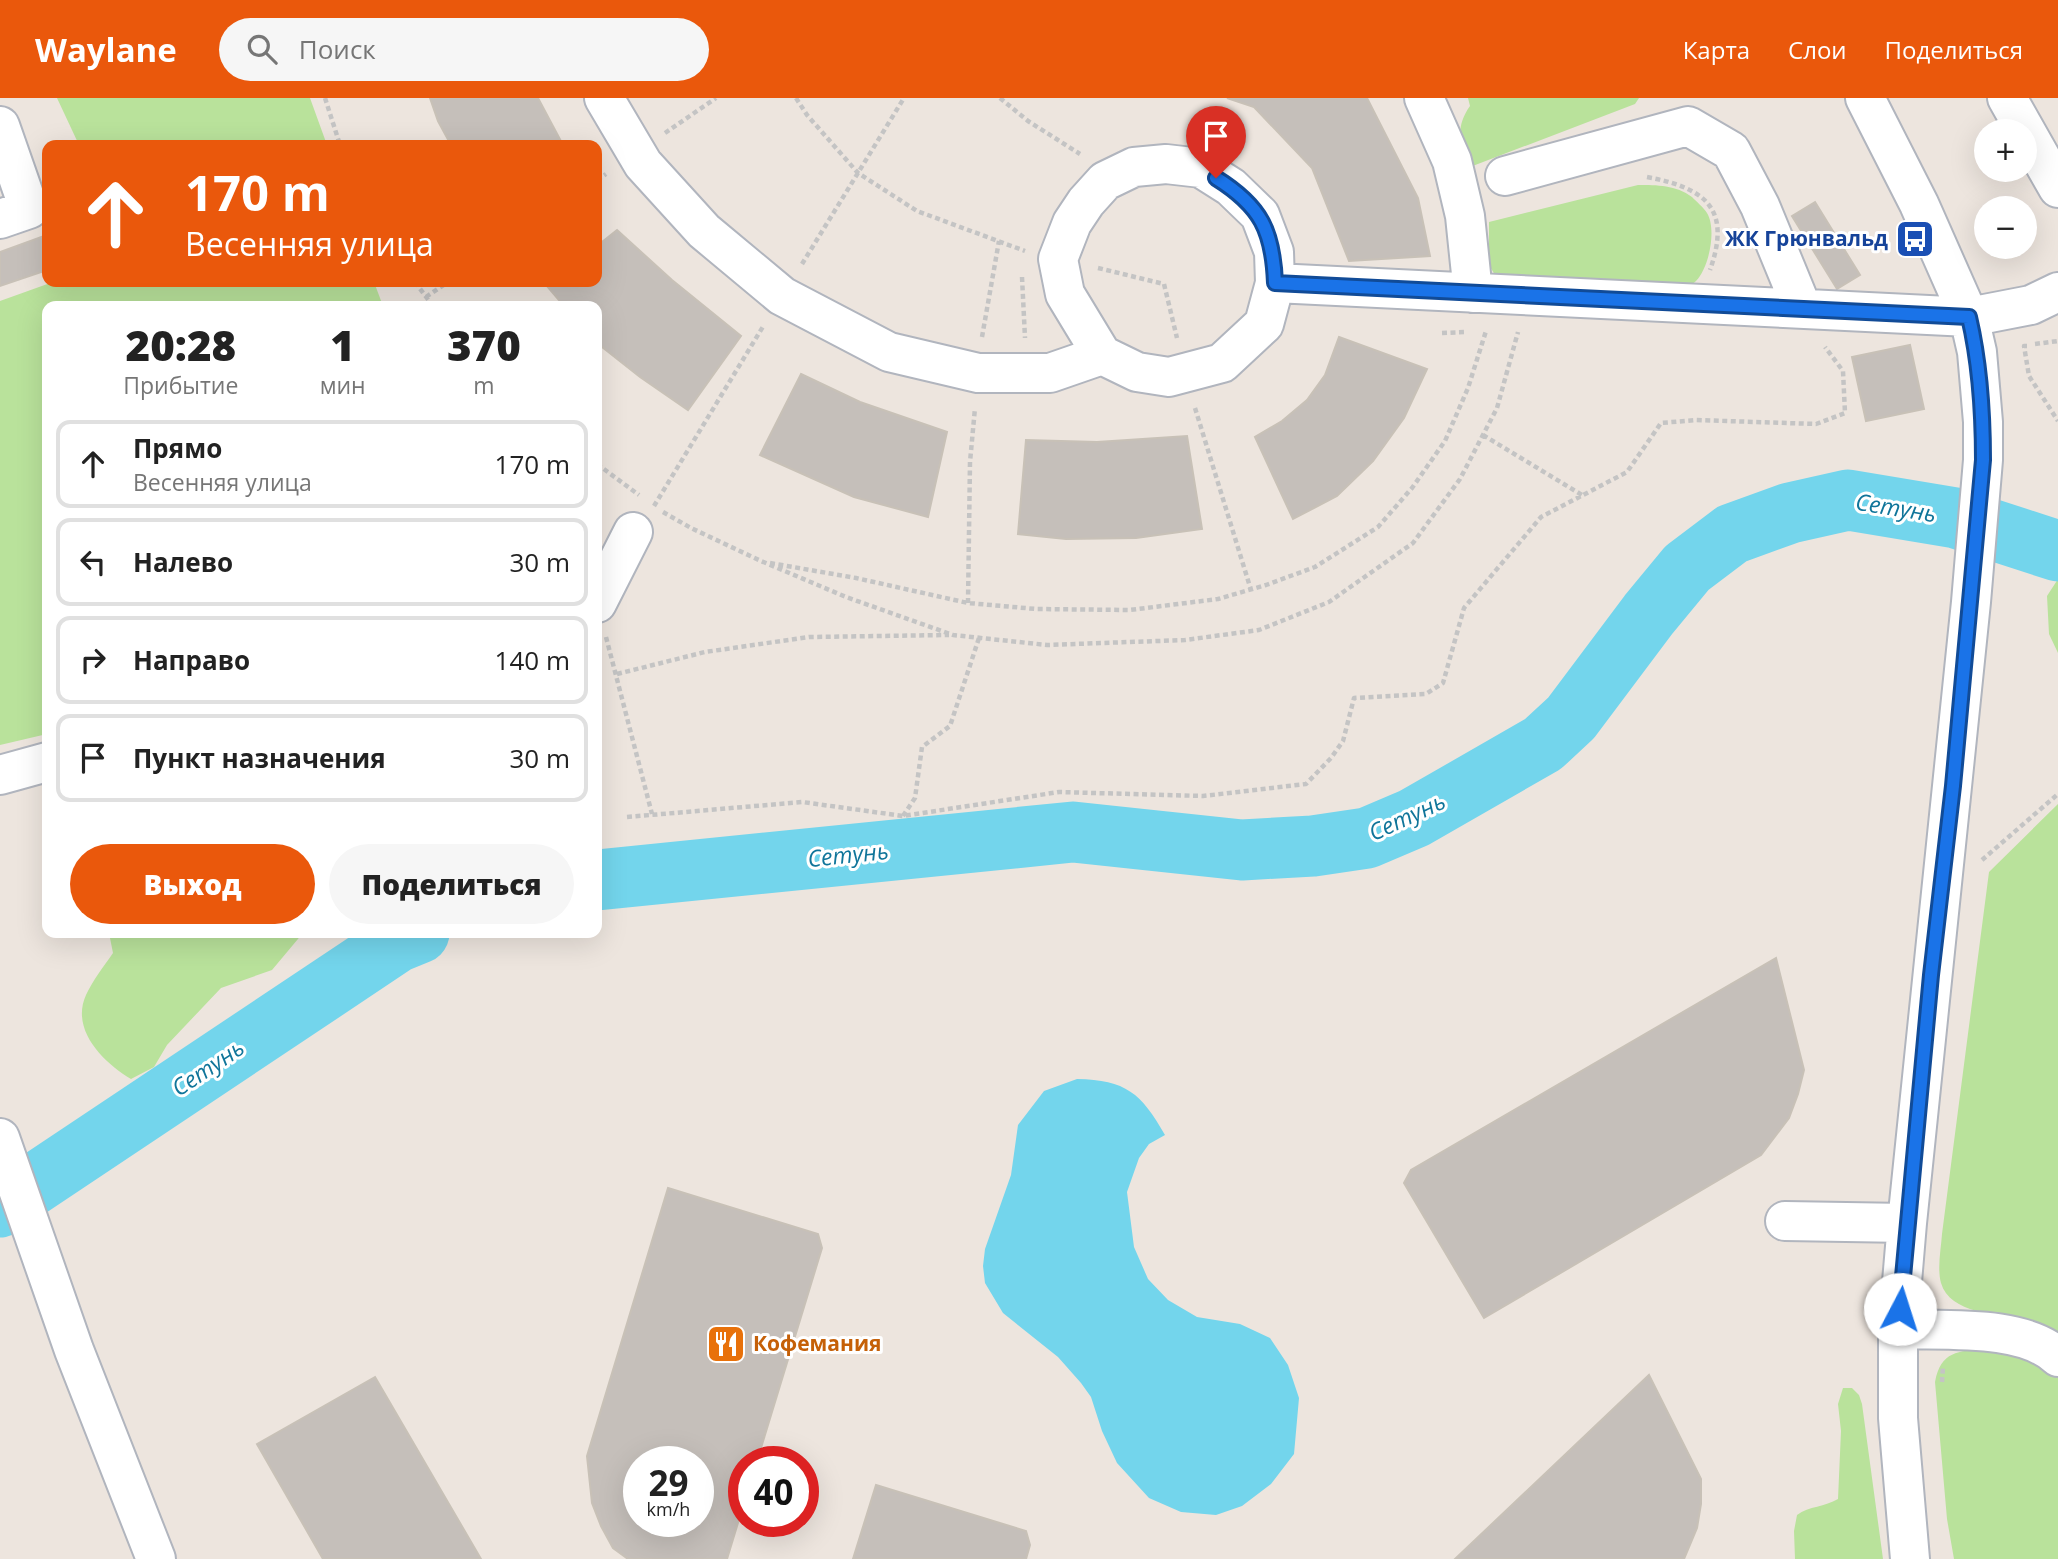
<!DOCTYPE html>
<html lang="ru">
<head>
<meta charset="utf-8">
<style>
  :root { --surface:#fff; --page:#f6f6f6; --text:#222; --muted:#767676; --line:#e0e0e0; --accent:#ea580c }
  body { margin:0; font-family:"Open Sans",sans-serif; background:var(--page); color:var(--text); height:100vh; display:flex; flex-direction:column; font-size:26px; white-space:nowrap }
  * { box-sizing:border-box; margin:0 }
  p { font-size:23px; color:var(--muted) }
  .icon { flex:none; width:38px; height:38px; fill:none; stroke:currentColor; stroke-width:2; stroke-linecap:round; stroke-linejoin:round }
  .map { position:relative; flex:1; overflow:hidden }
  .side { position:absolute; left:42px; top:203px; width:560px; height:637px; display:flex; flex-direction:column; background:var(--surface); border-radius:14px; box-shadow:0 7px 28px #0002 }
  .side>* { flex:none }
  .guide { position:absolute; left:42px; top:42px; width:560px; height:147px; border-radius:14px; box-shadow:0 7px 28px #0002; background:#ea580c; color:#fff; overflow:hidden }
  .tools { position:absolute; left:1974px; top:21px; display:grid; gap:14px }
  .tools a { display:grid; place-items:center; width:63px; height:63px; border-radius:50%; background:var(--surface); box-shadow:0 7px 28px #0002; font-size:35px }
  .speed { position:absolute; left:623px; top:1348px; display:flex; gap:14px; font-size:35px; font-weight:700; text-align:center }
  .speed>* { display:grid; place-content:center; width:91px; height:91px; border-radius:50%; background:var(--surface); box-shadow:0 7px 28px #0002; line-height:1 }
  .speed small { font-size:18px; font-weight:400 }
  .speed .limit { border:10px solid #d22; background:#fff; color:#111 }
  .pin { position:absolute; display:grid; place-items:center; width:60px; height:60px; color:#fff; margin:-72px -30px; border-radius:50% 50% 50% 0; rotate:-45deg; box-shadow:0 0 7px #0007 }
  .pin .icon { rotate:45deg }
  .me { position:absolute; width:77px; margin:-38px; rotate:5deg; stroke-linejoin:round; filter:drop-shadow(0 0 5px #0008) }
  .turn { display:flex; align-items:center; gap:24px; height:147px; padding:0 28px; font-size:32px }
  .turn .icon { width:91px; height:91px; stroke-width:2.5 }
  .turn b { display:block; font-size:49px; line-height:60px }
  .eta { display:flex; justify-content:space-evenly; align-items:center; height:119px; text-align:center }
  .eta b { font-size:42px; font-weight:800; line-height:49px }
  .action { display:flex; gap:14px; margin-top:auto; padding:14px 28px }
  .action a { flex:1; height:80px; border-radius:42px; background:var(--accent); color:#fff; font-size:28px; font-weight:800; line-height:80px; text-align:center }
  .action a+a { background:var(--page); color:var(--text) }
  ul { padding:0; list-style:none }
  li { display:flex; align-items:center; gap:21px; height:88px; margin:0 14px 10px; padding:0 14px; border:4px solid var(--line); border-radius:14px }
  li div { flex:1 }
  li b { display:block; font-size:26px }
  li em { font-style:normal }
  header { display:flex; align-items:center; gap:42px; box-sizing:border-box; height:98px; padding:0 35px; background:var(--accent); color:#fff }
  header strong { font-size:33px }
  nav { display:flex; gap:38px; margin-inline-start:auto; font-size:24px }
  .search { width:490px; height:63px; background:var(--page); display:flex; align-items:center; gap:18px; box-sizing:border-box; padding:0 24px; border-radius:38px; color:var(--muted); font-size:26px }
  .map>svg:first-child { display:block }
  .green { fill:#b9e29b }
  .water { fill:#73d5ec }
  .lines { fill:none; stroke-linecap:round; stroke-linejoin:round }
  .river { stroke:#73d5ec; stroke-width:61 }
  .building { fill:#c5bfba; stroke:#c8c1b7; stroke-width:2; fill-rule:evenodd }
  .minor-casing { stroke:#b1b5be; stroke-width:42 }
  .path { stroke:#c4c4c4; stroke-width:4.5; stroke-dasharray:5 3.5; stroke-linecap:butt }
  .minor { stroke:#fff; stroke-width:38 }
  .route-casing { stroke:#114b97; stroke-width:18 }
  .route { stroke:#1a73e8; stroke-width:12 }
  .labels { text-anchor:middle; stroke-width:6; stroke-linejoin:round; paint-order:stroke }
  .transit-label { font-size:21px; font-weight:bold; fill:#164399; stroke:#fff; text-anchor:end }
  .food-label { font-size:21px; font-weight:bold; fill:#c56008; stroke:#fff; text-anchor:start }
  .water-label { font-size:23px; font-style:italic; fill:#10759a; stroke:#fff }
</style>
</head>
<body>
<header>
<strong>Waylane</strong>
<div class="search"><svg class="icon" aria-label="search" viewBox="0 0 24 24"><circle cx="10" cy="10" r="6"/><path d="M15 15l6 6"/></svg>Поиск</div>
<nav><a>Карта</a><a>Слои</a><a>Поделиться</a></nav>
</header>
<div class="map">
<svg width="2058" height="1461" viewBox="0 0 2058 1461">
  <rect width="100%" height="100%" fill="#ede5de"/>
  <path class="green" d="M57 0H310L327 47H79Z
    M1468 0H1639L1635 6 1470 69C1459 47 1455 29 1470 8Z
    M1638 87C1657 87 1676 87 1692 99 1696 103 1704 110 1707 115 1717 131 1709 170 1696 183 1691 188 1682 190 1676 192L1495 177 1489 167V124Z
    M53 184H374L383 208H47V636L0 647V203Z
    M2058 481V555L2049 536 2047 498Z
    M2058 706V1235C2047 1228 2035 1223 2022 1221 1998 1216 1950 1216 1941 1185 1937 1170 1941 1151 1942 1136L1989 774Z
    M109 835H303L272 872 221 890 167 947 154 969 131 981C104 965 70 932 86 897 93 882 104 868 113 855Z
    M1985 1251 2001 1253 2054 1268 2058 1279V1461H1954L1947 1421 1935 1284C1941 1253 1958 1253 1985 1251Z
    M1843 1290H1852L1859 1297 1862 1306 1883 1461H1795L1794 1433 1797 1417C1809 1408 1825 1409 1838 1401L1841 1333 1838 1306Z"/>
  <path class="water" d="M1077 981C1126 982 1141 995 1165 1037L1149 1046 1139 1060 1127 1094 1134 1149 1148 1181 1168 1202 1197 1219 1240 1226 1270 1240 1288 1267 1299 1300 1294 1356 1271 1386 1242 1408 1216 1417 1181 1414 1149 1400 1117 1365 1102 1333 1091 1299 1081 1285 1058 1259 1003 1215 985 1185 983 1168 985 1151 1011 1077 1018 1027 1044 993Z"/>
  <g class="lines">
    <path class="river" d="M597 782 1073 734 1242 752 1313 748 1367 740 1414 720 1543 646 1571 620 1649 516 1687 470 1732 436 1790 415 1848 402 1956 420 2058 453
      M0 1109 397 844 419 835"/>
  </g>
  <path class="building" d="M430 0H538L563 47H451L438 23Z
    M1227 0H1367L1418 100 1430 158 1349 163 1312 70 1254 9Z
    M1815 104 1860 177 1837 191 1792 118Z
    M617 132 672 182 741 238 688 312 640 279 597 245V208H564L546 187 550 184H597V148Z
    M47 137V172L0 188V154Z
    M1339 239 1427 271 1404 320 1373 363 1337 398 1293 421 1255 339 1282 323 1307 302 1325 277Z
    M1910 247 1924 311 1866 323 1852 259Z
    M801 276 860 304 947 334 928 419 854 399 760 357Z
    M1187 338 1202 431 1136 440 1066 441 1018 436 1026 342 1097 344Z
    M1776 860 1804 972 1798 996 1789 1020 1761 1057 1484 1220 1404 1085 1411 1072Z
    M668 1090 818 1136 822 1150 757 1363H744V1405L727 1461H628L613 1450 601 1428 592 1405 587 1358ZM639 1363H698V1423H639Z
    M1649 1277 1701 1381V1406L1697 1430 1684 1461H1455Z
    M375 1279 481 1461H323L257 1346Z
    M876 1387 1026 1433 1030 1447 1026 1461H853Z"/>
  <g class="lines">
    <defs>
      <path id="minor" d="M604 0 643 66 704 133 782 198 889 254 978 275H1050L1102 257
        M1424 0 1452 63 1465 118 1473 195
        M1865 0 1919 106 1969 219 1977 254 1983 324V362L1971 504 1907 1125 1898 1231V1320L1910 1461
        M2007 0 2058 90
        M0 28 29 111 0 121
        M1166 66 1201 70 1231 89 1260 117 1274 154 1275 185 1264 226 1222 265 1169 279 1137 274 1102 257 1065 196 1058 161 1072 125 1086 104 1105 83 1134 69Z
        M1505 78 1688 28 1731 53 1760 108 1802 210
        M1275 185 1969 219 2031 207 2058 194
        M597 505 633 434
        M0 677 47 664
        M0 1040 74 1252 156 1461
        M1785 1123 1907 1125
        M1898 1231C1945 1233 2023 1226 2058 1259"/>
    </defs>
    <use href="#minor" class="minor-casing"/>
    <path class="path" d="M325 0 340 47
      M796 0 807 17 858 75 917 113 1025 153
      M1000 0 1028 23 1080 56
      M665 35 716 0
      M1647 79C1705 90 1732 110 1710 172
      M597 82 606 76
      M802 166 904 0
      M1098 170 1164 186 1177 240
      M1022 179 1025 240
      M415 184 433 208
      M426 199 448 184
      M1442 235 1467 234
      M982 239 999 143
      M2035 246 2058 243
      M2027 248H2024L2029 278 2058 323
      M1195 310 1251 492
      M1483 337 1582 397
      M597 366 639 397
      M654 408 764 227
      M663 414 691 430 761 463 846 499 953 537 1047 547 1185 542 1259 532 1329 504 1413 445 1460 381 1497 310 1518 234
      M770 465 856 480 968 505 1036 511 1130 512 1218 501 1266 487 1315 469 1378 429 1412 390 1445 343 1468 290 1486 233
      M968 505 970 364 975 310
      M606 539 652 716
      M617 576 705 554 809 539 949 537
      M903 718 915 700 922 649 950 628 979 540
      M627 719 802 704 903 718 1059 694 1203 698 1306 686 1331 660 1343 643 1354 600 1426 596 1443 585 1464 510 1541 419 1627 374 1661 325 1696 322 1816 326 1845 315 1843 273 1825 249
      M1982 762 2058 696
      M1942 1284 1943 1268"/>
    <use href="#minor" class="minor"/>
  </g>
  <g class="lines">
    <defs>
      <path id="route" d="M1216 80C1261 108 1273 133 1275 185L1969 219C1980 266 1983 314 1983 362L1953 688 1931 877 1900 1211"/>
    </defs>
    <use href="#route" class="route-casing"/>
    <use href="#route" class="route"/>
  </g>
  <defs>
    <symbol id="bus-square" viewBox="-11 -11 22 22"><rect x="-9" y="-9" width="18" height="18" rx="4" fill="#1a4fb4" stroke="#fff"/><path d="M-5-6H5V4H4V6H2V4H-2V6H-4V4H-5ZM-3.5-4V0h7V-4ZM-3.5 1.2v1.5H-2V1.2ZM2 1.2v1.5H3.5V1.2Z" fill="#fff"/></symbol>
    <symbol id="restaurant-square" viewBox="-11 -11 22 22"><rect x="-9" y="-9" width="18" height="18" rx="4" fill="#e8710a" stroke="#fff"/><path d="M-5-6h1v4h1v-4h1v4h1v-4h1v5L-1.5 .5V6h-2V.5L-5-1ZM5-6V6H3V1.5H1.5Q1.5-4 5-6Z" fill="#fff"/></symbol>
  </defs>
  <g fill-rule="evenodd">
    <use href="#bus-square" x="1893" y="119" width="44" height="44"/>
    <use href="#restaurant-square" x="704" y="1224" width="44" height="44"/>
  </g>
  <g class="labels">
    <g class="transit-label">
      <text x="1888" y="148">ЖК Грюнвальд</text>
    </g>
    <g class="food-label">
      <text x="753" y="1253">Кофемания</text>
    </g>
    <g class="water-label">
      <text transform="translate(1896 410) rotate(9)" y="8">Сетунь</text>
      <text transform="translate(1407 719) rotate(-25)" y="8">Сетунь</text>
      <text transform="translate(848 757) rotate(-6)" y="8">Сетунь</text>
      <text transform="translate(208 970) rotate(-34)" y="8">Сетунь</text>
    </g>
  </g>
</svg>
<div class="tools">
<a>+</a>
<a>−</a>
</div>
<div class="speed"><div>29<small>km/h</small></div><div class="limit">40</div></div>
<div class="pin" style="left:1216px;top:80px;background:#d93025"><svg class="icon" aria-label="arrive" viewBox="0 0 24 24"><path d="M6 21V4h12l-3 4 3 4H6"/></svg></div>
<svg class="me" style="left:1900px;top:1211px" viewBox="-20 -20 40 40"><circle r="19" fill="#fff"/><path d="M0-13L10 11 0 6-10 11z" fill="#1a73e8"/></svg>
<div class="guide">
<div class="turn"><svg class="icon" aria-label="ahead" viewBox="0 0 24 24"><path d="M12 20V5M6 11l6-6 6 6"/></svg><div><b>170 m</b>Весенняя улица</div></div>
</div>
<section class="side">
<div class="eta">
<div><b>20:28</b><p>Прибытие</p></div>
<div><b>1</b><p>мин</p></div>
<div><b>370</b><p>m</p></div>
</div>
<ul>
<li><svg class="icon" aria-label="ahead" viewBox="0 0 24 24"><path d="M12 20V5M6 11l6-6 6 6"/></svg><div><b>Прямо</b><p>Весенняя улица</p></div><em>170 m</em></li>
<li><svg class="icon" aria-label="left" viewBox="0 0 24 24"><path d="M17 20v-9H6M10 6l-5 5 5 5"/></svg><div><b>Налево</b></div><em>30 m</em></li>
<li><svg class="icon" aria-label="right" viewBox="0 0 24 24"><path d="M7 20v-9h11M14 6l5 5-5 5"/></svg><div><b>Направо</b></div><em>140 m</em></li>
<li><svg class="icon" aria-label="arrive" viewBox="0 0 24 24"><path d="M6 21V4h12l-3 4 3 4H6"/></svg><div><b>Пункт назначения</b></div><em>30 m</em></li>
</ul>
<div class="action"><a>Выход</a><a>Поделиться</a></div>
</section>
</div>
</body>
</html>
